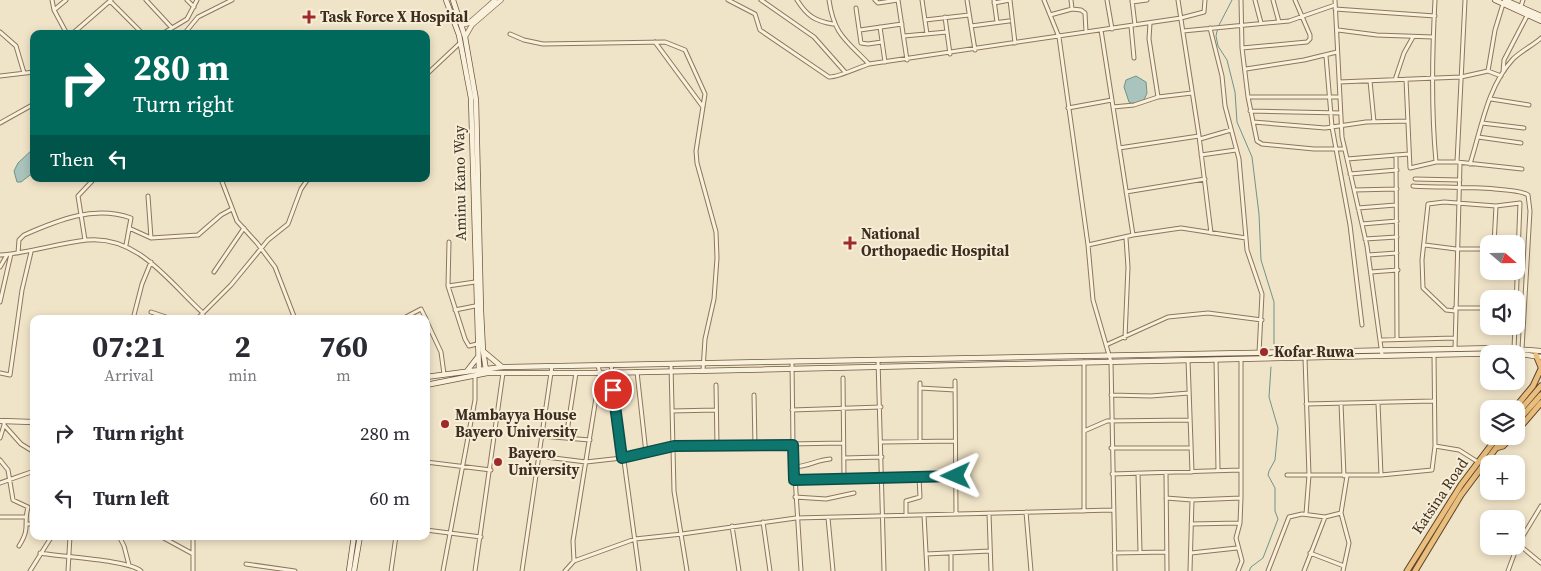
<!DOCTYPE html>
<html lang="en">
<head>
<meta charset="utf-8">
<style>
  :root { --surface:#fff; --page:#f7f7f7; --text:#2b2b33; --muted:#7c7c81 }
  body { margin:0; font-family:"Source Serif 4",serif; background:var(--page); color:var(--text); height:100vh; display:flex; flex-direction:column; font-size:19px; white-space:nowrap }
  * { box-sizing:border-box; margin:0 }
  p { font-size:16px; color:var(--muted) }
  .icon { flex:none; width:28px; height:28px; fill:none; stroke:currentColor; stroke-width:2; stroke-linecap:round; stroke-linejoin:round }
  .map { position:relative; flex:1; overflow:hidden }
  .panel { position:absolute; left:30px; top:315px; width:400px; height:225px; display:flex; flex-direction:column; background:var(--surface); border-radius:10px; box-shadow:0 2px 8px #0003 }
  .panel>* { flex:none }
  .guide { position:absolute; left:30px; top:30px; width:400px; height:152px; border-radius:10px; box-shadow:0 2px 8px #0003; background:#00695c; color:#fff; overflow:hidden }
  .needle { width:32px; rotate:110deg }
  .controls { position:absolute; left:1480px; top:235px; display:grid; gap:10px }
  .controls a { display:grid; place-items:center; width:45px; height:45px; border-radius:10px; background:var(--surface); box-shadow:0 2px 8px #0003; font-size:25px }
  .pin { position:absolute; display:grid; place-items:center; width:42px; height:42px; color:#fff; margin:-21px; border:2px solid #fff; border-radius:50%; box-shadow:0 1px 5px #0007 }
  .me { position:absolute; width:55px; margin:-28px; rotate:269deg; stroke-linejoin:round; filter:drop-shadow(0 0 4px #0008) }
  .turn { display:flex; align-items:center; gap:18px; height:105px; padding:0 20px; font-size:22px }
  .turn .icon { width:65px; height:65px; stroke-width:2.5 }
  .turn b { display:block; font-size:35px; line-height:42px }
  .then { display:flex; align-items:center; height:48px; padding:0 20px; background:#0003; gap:10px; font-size:19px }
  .eta { display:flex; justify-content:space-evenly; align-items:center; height:85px; text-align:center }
  .eta b { font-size:30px; font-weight:700; line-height:35px }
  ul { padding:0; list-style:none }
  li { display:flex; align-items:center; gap:15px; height:65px; padding:0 20px }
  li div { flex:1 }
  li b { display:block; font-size:19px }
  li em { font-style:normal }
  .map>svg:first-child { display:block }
  .water { fill:#a9c4bc; stroke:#6f938a }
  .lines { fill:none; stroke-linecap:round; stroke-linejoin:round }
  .stream { stroke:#6f938a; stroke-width:1 }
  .minor-casing { stroke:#8d765c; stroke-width:5 }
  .tertiary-casing { stroke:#8d765c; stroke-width:5.5 }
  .secondary-casing { stroke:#6f573f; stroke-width:6 }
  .trunk-casing { stroke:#5b4430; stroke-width:7 }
  .minor { stroke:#faf1dc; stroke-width:3 }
  .tertiary { stroke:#faf1dc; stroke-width:4 }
  .secondary { stroke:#faf1dc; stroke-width:4.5 }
  .trunk { stroke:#eabe7c; stroke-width:5 }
  .route-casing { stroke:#0a4d48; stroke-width:12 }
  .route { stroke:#0f766e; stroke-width:9 }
  .poi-dot { fill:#9e2a2b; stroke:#f7eed8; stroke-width:2 }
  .labels { text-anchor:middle; stroke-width:4; stroke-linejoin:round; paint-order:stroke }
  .poi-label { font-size:15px; font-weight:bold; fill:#3d2e20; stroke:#f7eed8; text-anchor:start }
  .street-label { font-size:15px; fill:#3d2e20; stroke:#f7eed8 }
</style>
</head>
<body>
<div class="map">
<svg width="1541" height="571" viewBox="0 0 1541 571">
  <rect width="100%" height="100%" fill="#f0e4c8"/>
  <path class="water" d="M1136 76 1146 82 1147 93 1144 100 1133 104 1129 102 1124 87 1126 80Z
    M34 148V172L21 182H17L14 171 18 163Z"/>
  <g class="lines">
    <path class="stream" d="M1232 0 1218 27 1216 36 1218 46 1227 60 1235 92 1237 122 1252 157 1259 214 1261 260 1274 302V345
      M1249 571 1251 567 1263 558 1278 519 1275 511V488L1268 475 1269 471 1275 460 1278 428 1269 397 1271 367"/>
    <defs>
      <path id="minor" d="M52 0 54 10 67 34
        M146 0 172 28
        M187 0 194 7
        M728 0 755 14 760 30 829 77C836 78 860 67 869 64L1181 18 1204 12 1205 0
        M761 0 814 37 845 72
        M797 0C807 16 815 21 833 24
        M829 0C834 35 846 40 869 64
        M875 0 878 3 898 0
        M898 0 907 60
        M922 0 927 34
        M967 0 975 50
        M994 0 997 22
        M1010 0 1015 43
        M1044 0 1059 37 1088 245 1093 300 1111 362 1115 571
        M1071 0 1072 9
        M1107 0 1112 29
        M1132 0 1135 25
        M1178 0 1199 136 1211 233
        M1241 0 1242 48 1248 97 1257 141 1262 144 1314 149H1345
        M1255 0 1261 23
        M1273 0 1279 22
        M1335 0 1342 137 1367 246 1382 355
        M1435 0C1432 54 1431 109 1436 162
        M110 1 143 34
        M1132 2 1147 0
        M994 3 1010 0
        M1521 6 1523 0
        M856 8 861 43 868 44 882 42
        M1335 9 1435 16
        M54 10 66 0
        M1050 15 1072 9 1081 10 1085 13 1086 32
        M945 17 947 32
        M925 20 969 15
        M1150 23 1149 39 1158 97
        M971 26 1009 21
        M1131 26 1134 58
        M880 27 885 62
        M1210 28 1222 76 1225 106 1239 159 1247 250 1262 294 1259 353
        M860 30 902 24
        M1101 30 1133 235
        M1338 30 1377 35 1433 37
        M1183 31 1289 21 1335 5
        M0 32 16 46 24 73
        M72 34 111 0
        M162 34 187 19 197 0
        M184 34 198 17 232 0
        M510 34 524 40 543 44 665 42 685 50 705 94 696 151 697 163 716 232 717 258 714 299 705 339 703 370
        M904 36 947 32 950 54
        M655 42 703 107
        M1242 48 1307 42 1310 39V35L1295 0
        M1326 56 1332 127 1350 225 1362 325
        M1246 69 1304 60 1337 52
        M1488 71 1495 30 1503 4
        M1503 72 1504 60 1528 14
        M426 75 460 43
        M0 76 34 72
        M1406 79 1410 168 1436 162H1457L1522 169
        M1395 80 1404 53 1413 37
        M1370 81 1374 122
        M1339 82 1461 77 1488 71 1501 76
        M1248 97H1340
        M1491 99 1529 105
        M1113 107 1134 105 1158 97 1192 93
        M1068 108 1112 100
        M1250 111 1341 113
        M1253 122 1325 128 1366 122 1408 121
        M0 123 34 104
        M1482 123 1524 128
        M1478 137 1521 143
        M1200 139 1231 130
        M1119 148 1199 136
        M1201 155 1236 150
        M1396 155 1397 340
        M1347 159 1409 154
        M1457 162 1465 0
        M1470 164C1481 130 1487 87 1513 59 1521 51 1532 46 1541 38
        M1350 174 1397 170
        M221 179 237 221 257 243 275 267 295 319
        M1415 179 1460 180
        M1413 186C1433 188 1516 186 1528 195L1530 211 1522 349
        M1354 190 1397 189
        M1126 192 1205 179
        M148 196 151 238
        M1358 208 1396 205
        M1362 224 1397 221
        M129 228 151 238 198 235 221 215 232 209
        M1365 239 1397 237
        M85 240 78 196 94 179
        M449 242 448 286 465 339 469 346 477 344
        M1494 244 1496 206
        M1088 245 1133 235 1181 228 1246 238
        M1425 245 1456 249H1489
        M18 253 19 240 24 235C58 220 94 205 131 218L126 245
        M0 255C30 253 58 243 87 240 138 235 169 282 203 313L202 319
        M1368 255 1397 253
        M0 267 7 255
        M214 272 244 228
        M1371 272 1398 270
        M448 286 475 282
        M0 302 11 254
        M1455 308H1489
        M455 310 475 306
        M1455 311 1446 310 1423 288 1422 260 1428 204 1444 202 1496 206 1520 203 1516 306
        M151 312 172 319
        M133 319 142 284 151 262
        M197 319 231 285 268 240 288 224 301 189 308 179
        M402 319 421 309 426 319
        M426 320 441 352 444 374
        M1125 338 1128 267 1126 238
        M1381 340 1455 338
        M1106 345 1168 317 1208 313 1262 320
        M1455 349 1460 163
        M1514 349 1515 326
        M1305 358 1309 475 1306 514
        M1216 359 1218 470
        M878 360 884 571
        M1188 360 1192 472
        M792 362 793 445 801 571
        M1084 362V511
        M611 365 639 571
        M671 365 674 491 687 571
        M637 372 646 453
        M0 373 10 375 22 290 31 252
        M843 378 844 479
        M955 381 956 514
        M920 383V441
        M716 385 717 446
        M920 388 955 390
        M754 395 755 446
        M1111 395 1151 396 1189 393
        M1341 403 1344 476
        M1378 403 1381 475
        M1306 404 1433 401
        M792 410 881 407
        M672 411 716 410
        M4 421V425L21 444 34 452
        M1084 431 1107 421 1189 420
        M541 436 590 440
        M0 438 4 425
        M566 438 576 373
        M882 442 955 441
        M1435 446 1459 450 1478 462
        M1111 448H1191
        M538 456 586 462 622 458 674 446 843 443
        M844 458 882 457
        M0 460 8 470 13 500 28 507C23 525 31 527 19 546
        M426 462 491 470
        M794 467C810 466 816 460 830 459
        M1138 473 1140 551
        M1166 473 1167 571
        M1112 474 1241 470
        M1287 475H1381L1432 470 1435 446 1434 355
        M794 480 956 477
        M0 483 34 471
        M795 497 826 499 854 493
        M1166 498 1192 500 1190 571
        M1192 500 1241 498
        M1026 512 1031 571
        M989 513 991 571
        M906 515V501L920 497 919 477
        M924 515 927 571
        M0 517H25
        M828 518 833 571
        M763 522 770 571
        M28 524H34
        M1191 524 1240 523
        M732 526 739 571
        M426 530 481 537
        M119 536 124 546 129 565
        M132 536H146
        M160 536 193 554
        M1518 544 1541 563
        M40 553C61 557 129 560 141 571
        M1114 553 1167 552
        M1191 553 1237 548
        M1310 553 1344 566
        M926 554 990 551
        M574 561 573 541 600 373 598 366
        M246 564 295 571
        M30 571 52 536
        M68 571 70 536
        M193 571V536
        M391 571 396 536
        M443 571 475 400V376
        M475 571 503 373
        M522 571 552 366
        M565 571 574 561 635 539 682 534 796 518 1113 510
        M951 571V554
        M1238 571 1242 561 1236 538 1240 523 1241 498V359
        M1268 571 1289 517 1302 514 1325 517 1341 513
        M1304 571 1325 517
        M1343 571 1349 543 1341 513 1347 476
        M1508 571 1518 544 1541 506"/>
      <path id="tertiary" d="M462 25 469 23 495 0
        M465 37 472 25 501 0"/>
      <path id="secondary" d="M446 0 459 35 471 98 479 372
        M453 0 465 37 476 100 481 311 483 351 486 370
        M1495 0 1541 21
        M1505 0 1541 16
        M483 351 502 367
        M467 371 477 358
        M426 377 502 367 1403 350 1496 348 1541 351
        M426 385 487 373H600L1514 353 1541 357
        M0 421 34 422
        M349 571 354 536
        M354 571 360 536"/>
      <path id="trunk" d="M1536 355 1541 367
        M1514 409 1533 386 1541 369
        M1516 415 1541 386
        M1516 423 1541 395
        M1516 432 1541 403
        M1496 448 1503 446 1512 436
        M1407 571 1461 485 1498 436
        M1415 571 1461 495 1505 436"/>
    </defs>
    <use href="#minor" class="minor-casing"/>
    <use href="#tertiary" class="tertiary-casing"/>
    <use href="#secondary" class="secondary-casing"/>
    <use href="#trunk" class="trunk-casing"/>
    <use href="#minor" class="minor"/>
    <use href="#tertiary" class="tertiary"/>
    <use href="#secondary" class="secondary"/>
    <use href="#trunk" class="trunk"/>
  </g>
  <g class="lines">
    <defs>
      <path id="route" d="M613 390 622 458 674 446 793 445 794 480 956 476"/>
    </defs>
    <use href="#route" class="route-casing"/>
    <use href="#route" class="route"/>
  </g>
  <g class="poi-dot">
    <path d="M306.5 9.5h5v5h5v5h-5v5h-5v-5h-5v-5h5z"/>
    <path d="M847.5 235.5h5v5h5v5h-5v5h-5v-5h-5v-5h5z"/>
    <circle cx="1264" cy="352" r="5"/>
    <circle cx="445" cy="424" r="5"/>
    <circle cx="498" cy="462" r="5"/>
  </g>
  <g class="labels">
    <g class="poi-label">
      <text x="320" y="22">Task Force X Hospital</text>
      <text x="861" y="239">National<tspan x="861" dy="17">Orthopaedic Hospital</tspan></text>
      <text x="1274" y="357">Kofar Ruwa</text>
      <text x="455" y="420">Mambayya House<tspan x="455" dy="17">Bayero University</tspan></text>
      <text x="508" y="458">Bayero<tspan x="508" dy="17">University</tspan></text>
    </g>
    <g class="street-label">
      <text transform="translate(460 183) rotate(-91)" y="5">Aminu Kano Way</text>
      <text transform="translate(1440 496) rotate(-56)" y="5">Katsina Road</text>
    </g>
  </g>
</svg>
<div class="controls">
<a><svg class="needle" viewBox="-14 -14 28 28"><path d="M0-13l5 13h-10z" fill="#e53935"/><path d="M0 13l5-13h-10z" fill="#7c7c81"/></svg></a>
<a><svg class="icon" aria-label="sound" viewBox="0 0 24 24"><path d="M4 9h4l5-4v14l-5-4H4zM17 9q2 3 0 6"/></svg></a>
<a><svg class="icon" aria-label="search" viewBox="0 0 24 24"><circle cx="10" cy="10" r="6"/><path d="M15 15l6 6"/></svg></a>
<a><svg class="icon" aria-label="layers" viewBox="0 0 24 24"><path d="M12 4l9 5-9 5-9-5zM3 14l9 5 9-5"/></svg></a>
<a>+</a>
<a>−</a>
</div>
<div class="pin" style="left:613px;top:390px;background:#d93025"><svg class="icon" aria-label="arrive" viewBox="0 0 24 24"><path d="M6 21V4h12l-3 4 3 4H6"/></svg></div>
<svg class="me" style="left:956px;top:476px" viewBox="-20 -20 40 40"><path d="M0-17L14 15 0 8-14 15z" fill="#0f766e" stroke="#fff" stroke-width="4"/></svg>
<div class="guide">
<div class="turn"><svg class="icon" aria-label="right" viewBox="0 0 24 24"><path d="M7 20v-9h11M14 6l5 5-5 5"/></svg><div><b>280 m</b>Turn right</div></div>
<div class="then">Then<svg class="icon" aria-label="left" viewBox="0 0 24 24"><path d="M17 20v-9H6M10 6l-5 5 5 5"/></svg></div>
</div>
<section class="panel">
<div class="eta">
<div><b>07:21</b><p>Arrival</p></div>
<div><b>2</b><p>min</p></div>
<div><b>760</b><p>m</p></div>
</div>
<ul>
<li><svg class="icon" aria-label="right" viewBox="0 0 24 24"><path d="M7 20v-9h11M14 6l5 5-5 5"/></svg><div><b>Turn right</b></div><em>280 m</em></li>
<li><svg class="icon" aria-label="left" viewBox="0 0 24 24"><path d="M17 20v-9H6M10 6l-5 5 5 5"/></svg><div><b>Turn left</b></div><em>60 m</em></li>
</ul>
</section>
</div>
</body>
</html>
